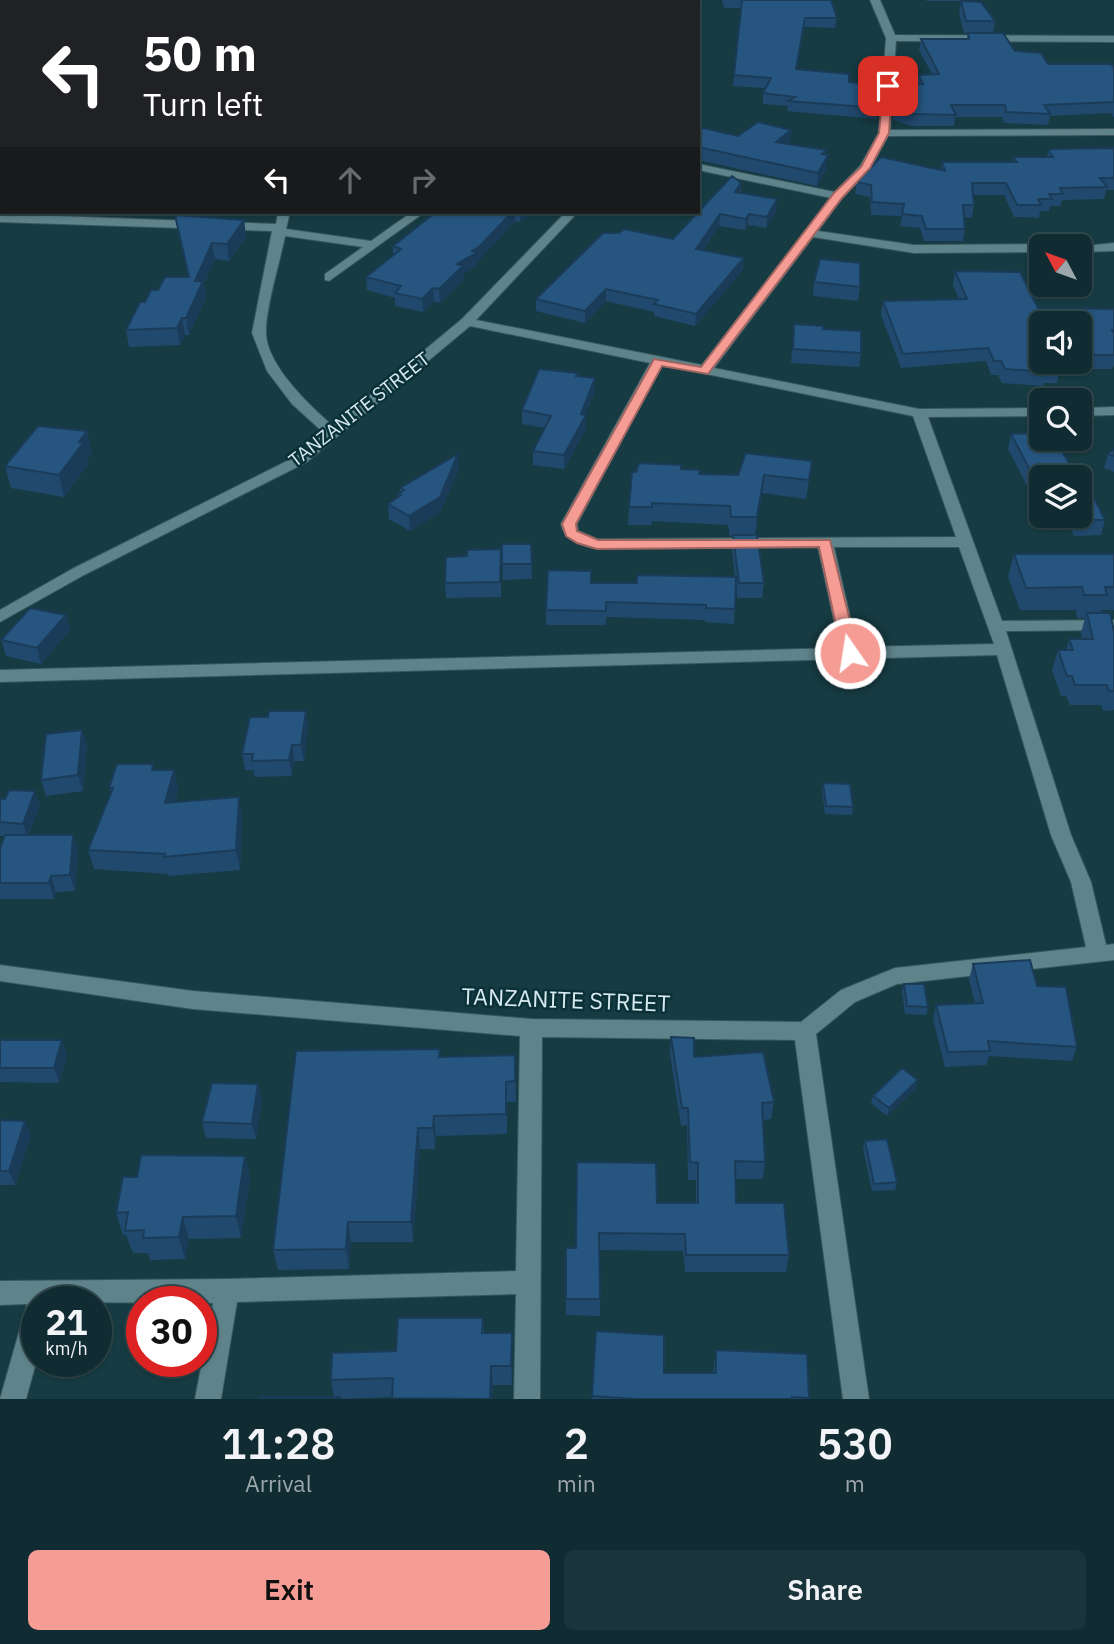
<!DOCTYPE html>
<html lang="en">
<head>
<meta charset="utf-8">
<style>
  :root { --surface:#102c32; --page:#19343a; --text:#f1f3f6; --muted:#9ca7ac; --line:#30484d; --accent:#f59c95 }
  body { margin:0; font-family:"IBM Plex Sans",sans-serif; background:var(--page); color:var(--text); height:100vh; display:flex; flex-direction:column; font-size:26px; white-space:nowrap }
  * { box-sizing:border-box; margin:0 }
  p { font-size:23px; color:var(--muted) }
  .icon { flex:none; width:38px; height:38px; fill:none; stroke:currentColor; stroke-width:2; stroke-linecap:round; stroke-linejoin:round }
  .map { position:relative; height:1399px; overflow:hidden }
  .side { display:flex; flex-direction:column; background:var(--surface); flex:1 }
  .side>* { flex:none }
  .hud { position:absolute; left:0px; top:0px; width:700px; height:214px; box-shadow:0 2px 5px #0004,0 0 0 2px var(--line); background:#202124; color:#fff; overflow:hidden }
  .needle { width:46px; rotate:311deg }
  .controls { position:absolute; left:1029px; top:234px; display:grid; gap:14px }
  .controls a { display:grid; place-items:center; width:63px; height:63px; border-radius:10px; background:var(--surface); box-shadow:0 2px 5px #0004,0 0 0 2px var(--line); font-size:35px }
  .speed { position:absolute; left:21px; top:1286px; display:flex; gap:14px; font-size:35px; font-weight:700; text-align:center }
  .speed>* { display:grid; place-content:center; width:91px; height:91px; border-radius:50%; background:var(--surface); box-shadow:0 2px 5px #0004,0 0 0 2px var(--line); line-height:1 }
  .speed small { font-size:18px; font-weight:400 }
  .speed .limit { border:10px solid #d22; background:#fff; color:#111 }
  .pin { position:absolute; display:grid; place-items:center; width:60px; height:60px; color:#fff; margin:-30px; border-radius:14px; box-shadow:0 4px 10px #0006 }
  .me { position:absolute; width:77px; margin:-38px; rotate:347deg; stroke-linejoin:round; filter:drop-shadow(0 0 5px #0008) }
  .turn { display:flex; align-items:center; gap:24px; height:147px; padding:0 28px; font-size:32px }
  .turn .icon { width:91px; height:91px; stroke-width:2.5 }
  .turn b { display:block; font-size:49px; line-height:60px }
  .lanes { display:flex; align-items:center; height:66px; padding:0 28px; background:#0003; justify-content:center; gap:35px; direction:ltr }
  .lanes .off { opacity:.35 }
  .eta { display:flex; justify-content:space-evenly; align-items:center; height:119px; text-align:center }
  .eta b { font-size:42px; font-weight:600; line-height:49px }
  .action { display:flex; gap:14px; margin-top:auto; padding:14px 28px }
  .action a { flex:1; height:80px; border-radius:10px; background:var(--accent); color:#111; font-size:28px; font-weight:600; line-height:80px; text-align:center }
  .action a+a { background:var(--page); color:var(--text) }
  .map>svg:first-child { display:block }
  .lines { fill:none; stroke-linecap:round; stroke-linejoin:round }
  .minor-casing { stroke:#38565c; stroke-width:2 }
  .minor { fill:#5e838b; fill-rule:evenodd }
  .wall { fill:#21496d; fill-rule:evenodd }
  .shaded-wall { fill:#1b3c59 }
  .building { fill:#26557f; stroke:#1b3c59; stroke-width:2 }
  .route { fill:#f59c95; stroke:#9f6561; stroke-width:2 }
  .labels { text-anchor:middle; stroke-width:5; stroke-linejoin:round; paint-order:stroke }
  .street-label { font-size:19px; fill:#d7eaef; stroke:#0a3038 }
  .near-street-label { font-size:23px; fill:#d7eaef; stroke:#0a3038 }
</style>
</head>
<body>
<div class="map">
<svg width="1114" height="1399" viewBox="0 0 1114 1399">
  <rect width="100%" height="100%" fill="#163b42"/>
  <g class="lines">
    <defs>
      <path id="minor" d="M65 0H75L65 2Z
        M335 0H345V2H336Z
        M453 0H466L452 2Z
        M597 0H610L596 2Z
        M656 0H675L676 1 655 2Z
        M870 0H880L895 35 1114 36V42L896 41 890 130 1114 129V135L888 136 869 170 842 198 818 231 914 245 1041 244 1046 247H1041V252L914 253 813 237 714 368 919 409 1041 408V416L928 417 1002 621 1114 620V630L1006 631 1071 835 1091 882 1106 945 1114 944V960L897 984 855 1002 816 1034 869 1399H843L795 1040 542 1037 540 1399H514L516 1294 237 1302 221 1399H195L213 1303 37 1302V1359L26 1399H0L27 1304 0 1305V1281L227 1279 516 1271 520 1036 193 1009 0 981V965L193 991 531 1019 801 1022 841 990 895 968 1086 947 1071 882 1051 835 997 655 0 682V670L840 648 818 547 597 549C581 545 565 542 561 524L650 363 470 326 307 462 84 575 0 622V610L72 569 297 456 324 433 292 404 267 371 252 333 272 231 0 222V214L276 224 278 212H290L286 229 371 241 412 212H425L329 281 325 280V274L363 247 285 236C280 262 266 306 266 331 265 364 310 406 333 426L462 319 566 212H578L476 320 702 365 831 198 698 170V164L835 192 860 166 879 133 886 38ZM662 365 913 416 956 537 597 539 578 531 577 524ZM834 547H959L994 644 857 647Z
        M0 18H2V24H0Z
        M1114 243V251L1080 252V247H1075Z
        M1114 407V415L1080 416V408Z"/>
    </defs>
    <use href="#minor" class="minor-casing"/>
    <use href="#minor" class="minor"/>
  </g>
  <path class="wall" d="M201 0H274L273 2H200Z
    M354 0H380L378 2H355Z
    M722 0H831L837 18 835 28 804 27 797 69 849 82 879 108 877 119 787 111 788 106 763 104V93L766 88 733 86 741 8H724Z
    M926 0H963V1H927Z
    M961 1 995 21 993 33H964L959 13Z
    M0 29H2V188H0Z
    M968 33 1048 64 1114 67V118L1111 113 1050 116 1048 125 1004 123 1002 117H955L954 126H912L893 120 897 85H917L918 75 932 74 919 50 921 39H967Z
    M791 130 790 142 788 144 825 155 827 168 817 186 698 160V131L738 136Z
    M1114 148V190H1106L1104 199 1062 200 1060 206H1050L1049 211H1040L1039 218 1014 217 1004 195H973L974 205 972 218 964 217 965 229 963 241H924L920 228 900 226 902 216 871 215 870 197 855 194 857 182 941 170 942 162H1013L1014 157H1047L1048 150Z
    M741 183V193L776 211 766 228 748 225 745 230 719 226 703 250 743 270 695 326 654 316V312L606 301 585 323 536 311V299L673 239Z
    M436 212H537L536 216 529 215 520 222 515 221 479 260 477 262V266L464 273V279L440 303 434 301 423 312 395 306V298L367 290 366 277 393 255V246Z
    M175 215 244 220 246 237 229 261 215 259 204 284 206 298 189 335H185L180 345 129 347 126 330 145 302 158 290 188 277Z
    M955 271 1038 308 1114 309V365L1112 369H1060L1057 383H1044L1043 386 1002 383 998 375H991L986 361 901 368 881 315 883 301 959 299 953 285ZM1080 324V362H1041Z
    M814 282 860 287 858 301 813 296Z
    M794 324 823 329 861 353 859 367 791 363Z
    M578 376 595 378V391L585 415 586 429 564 469 533 465V451L545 428 522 424V410Z
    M87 431 92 453 87 460 88 464 64 497 11 488 5 466Z
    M1011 434 1040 441 1041 513 1008 449Z
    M1114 449V472L1104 468 1108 454Z
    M458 454 459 469 440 512 410 531 389 519 388 504 399 497 398 494 400 492V488Z
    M812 461 806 499 762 493 755 535 764 583 762 598H737L736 583 734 624 705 622V620L606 617V625H546V610L591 583H637L735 577 732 550 733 536H730L728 525 652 521 651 525H628L629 507 681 469 699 474 738 475Z
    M1088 499 1105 520 1101 535 1074 536 1069 525 1048 526 1043 516H1080Z
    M502 544H531L532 579 503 580Z
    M501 549V597L446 598 445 583 467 556Z
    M1014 554H1114V610H1102L1101 613 1114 631V710L1103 711 1101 705H1070L1066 696H1061L1052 670 1058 650H1066L1069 639H1082L1081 633 1085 618H1077L1076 610H1020L1008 577Z
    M66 615 70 630 41 664 6 656 1 640Z
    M306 711 308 727 304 761H294L292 776 255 777 253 770H245L242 754 268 717Z
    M82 730 87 745 83 791 46 796 41 780Z
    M155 770H174L178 790 175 802 242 816 240 870 169 876 168 874 94 869 88 850 111 793 109 788Z
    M823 783 853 807 852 815 825 814 822 791Z
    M0 798 40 805 29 835 78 850 75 891 56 892 54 899H0V849L5 836H0Z
    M973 964 1037 986 1077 1047 1072 1061 989 1056 986 1065 945 1067 933 1019 936 1005 975 1004 969 979Z
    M904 984 928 1007 926 1015 905 1014 902 992Z
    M671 1037 694 1057 774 1102 771 1119 763 1120 765 1162 763 1179H735L736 1203 789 1255 786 1272H685L683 1251 600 1250V1316L566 1315V1248H576L577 1162 657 1203H696V1180H688L687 1125 681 1126 670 1054Z
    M0 1040 67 1055 59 1083 0 1082Z
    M515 1055 516 1102H507V1134L436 1136 435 1149H420L413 1242H351L349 1269 278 1270 273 1250 441 1057Z
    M916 1088 887 1116 871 1103 873 1096Z
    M262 1100 256 1139 206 1138 202 1122Z
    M0 1120 25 1121 31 1135 15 1185H0Z
    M865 1141 897 1182 895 1190 872 1191 863 1148Z
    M245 1156 250 1178 241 1238 189 1239 185 1259 150 1260 148 1253H133L126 1235H123L116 1213 137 1177Z
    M483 1318 484 1333 512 1352V1385H493L492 1399H392V1397L341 1399 334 1397 331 1380 396 1351Z
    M596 1331 664 1373H713L716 1350 809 1398V1399H592Z"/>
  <path class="shaded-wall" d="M0 0H7L6 2H2V8L0 10Z
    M368 0H380L378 2H368Z
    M791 130 790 142 775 154 776 142Z
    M828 155 827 168 817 186 818 173Z
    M741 183 740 195 735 192Z
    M777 199 776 211 766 228 767 217Z
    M512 212H515V221L479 260 477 262V266L464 273V279L440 303 439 289 457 264 472 251Z
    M520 212H529V215L520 222Z
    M720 214 719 226 695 261 696 249Z
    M749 214 748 225 745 230 746 219Z
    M244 220 246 237 229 261 227 244Z
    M212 243 215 259 204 284 206 298 189 335 186 318 195 281Z
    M744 258 743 270 695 326 696 314Z
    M433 288 434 301 423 312 422 299Z
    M606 289V301L585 323V311Z
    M182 318 185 335 180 345 177 328Z
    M595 378V391L584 420 586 415V429L564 469V455Z
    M87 431 92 453 87 460 88 464 64 497 59 475 79 442Z
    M458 454 459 469 440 512 410 531 409 516Z
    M764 475 762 493 755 536 757 517Z
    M66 615 70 630 41 664 37 648Z
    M306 711 308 727 304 761 301 745Z
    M82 730 87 745 83 791 78 775Z
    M292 745 294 761 292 776 289 760Z
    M174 770 178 790 169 822 165 803Z
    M35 791 40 805 28 838 23 824Z
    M239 797 242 816 240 870 236 850Z
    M73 835 78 850 75 891 70 875Z
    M51 876 56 892 54 899 49 883Z
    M62 1040 67 1055 59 1083 54 1068Z
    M918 1080 916 1088 887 1116 889 1108Z
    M258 1084 262 1100 256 1139 252 1124Z
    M434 1116 436 1136 435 1149 433 1128Z
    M25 1121 31 1135 15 1185 9 1171Z
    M418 1128 420 1149 413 1242 411 1222Z
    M245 1156 250 1178 241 1238 236 1216Z
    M183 1217 189 1239 185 1259 179 1237Z
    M348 1222 351 1242 349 1269 346 1249Z
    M512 1333V1385L511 1366Z
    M491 1366 493 1385 492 1399H490Z"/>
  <path class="building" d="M201 0H250L230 2H200Z
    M742 0H831L837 18H805L796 69 849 74V82L880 86 879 108 788 101 795 97 763 93 771 78 734 75Z
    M961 1 981 2 995 21H966Z
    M0 29H2V53H0Z
    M968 33H1003L1015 51 1041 53 1048 64H1111L1114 67V102L1044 105 1050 114 1006 112 1005 105H951L956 115 914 114 895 109 897 85 923 84 918 75 939 74 921 39H969Z
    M2 62V177H0V105H1V95H0V65Z
    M758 122 791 130 776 142 826 150 822 154 828 155 818 173 698 147V131L703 128 738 136Z
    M1114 148V178H1100L1107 187 1060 188 1063 194H1049L1052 199H1038L1041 205H1017L1006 183H972L974 205H963L965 229H926L922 216 902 214 904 204 872 202 871 185 857 182 881 157 945 171 942 162H1017L1014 157H1053L1048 150 1053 149Z
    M732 176 741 183 735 192 777 199 767 217 749 214 746 219 720 214 696 249 744 258 696 314 654 304 658 300 606 289 585 311 536 299 603 233H619L624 229 673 239Z
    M436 212H512L479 247 472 251 476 253 457 264 463 266 439 289 433 288 422 299 395 293 401 286 366 277 401 249 393 246Z
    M175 215 244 220 227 244 212 243 195 281H203L186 318H182L177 328 126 330 140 302H145L151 290H158L165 277H189Z
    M820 259 860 263V287L814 282Z
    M955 271 1020 272 1038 308 1114 309V330H1112L1114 333V355H1080V324H1041V362H1057L1060 369H1045L1047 372 1005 369 1001 361H994L988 348 903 354 883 301 967 299Z
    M794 324 823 326V329L861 331V353L793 349Z
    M539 369 578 373 576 376 595 378 581 414 586 415 564 455 533 451 551 416 522 410Z
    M38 426 87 431 79 442 83 443 59 475 5 466Z
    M1035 433 1040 441 1055 440 1078 478H1041V491L1011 434Z
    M1114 449V456L1108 454Z
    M746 453 812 461 809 480 764 475 757 517H731L730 506 652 503V507H629L632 472H636L639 463 681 465V469L700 470 699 474 738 475Z
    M458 454 440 497 409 516 388 504 401 495 398 494 404 490 400 488Z
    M1080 480 1084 486 1088 499 1095 500 1105 520H1078L1076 516H1080Z
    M733 535H757L764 583H739Z
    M502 544H531L532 564H502Z
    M501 549 500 582 445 583 446 557 467 556V550Z
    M1014 554H1114V587H1105L1107 595H1084L1082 587 1026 588Z
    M548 570 591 571V583H637V575L736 577 735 609 706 608V605L606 602V611L546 610Z
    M30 608 66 615 37 648 1 640Z
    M1087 613H1110L1114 631V691H1109L1107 685H1075L1072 676H1067L1058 650H1073L1069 639H1093Z
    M269 711H306L301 745H292L289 760 252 761 253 754H242L250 717H268Z
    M82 730 78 775 41 780 46 734Z
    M117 764H153L152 770H174L165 803 239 797 236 850 164 857 165 854 88 850 113 788H109Z
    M823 783 850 784 853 807 826 806Z
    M9 790 35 791 23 824 0 822V798L5 799Z
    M5 835H73L70 875 51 876 49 883H0V849Z
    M1030 960 1037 986 1066 987 1077 1047 988 1041 990 1051 948 1052 936 1005 983 1003 973 964Z
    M904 984H924L928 1007 907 1006Z
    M671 1037 694 1038V1057L763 1052 774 1102 762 1103 765 1162 735 1161 736 1203H784L789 1255H686L685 1234 599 1233 600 1299H566V1248H576L577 1162 656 1163 657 1203H698V1163L690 1162 688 1108H682Z
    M0 1040H62L54 1068H0Z
    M440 1049 439 1057 515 1055V1081L506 1082V1114L434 1116 433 1128H418L411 1222H348L346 1249 273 1250 296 1051Z
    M902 1068 918 1080 889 1108 873 1096Z
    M212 1083 258 1084 252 1124 202 1122Z
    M0 1120 25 1121 9 1171H0Z
    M887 1139 897 1182 874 1184 865 1141Z
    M141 1155 245 1156 236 1216 183 1217 179 1237 143 1238 144 1230 125 1231 128 1212 116 1213 123 1177H137Z
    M398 1318H483L482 1333H512L511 1366H491L490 1399 392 1398 393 1378 331 1380 332 1353 396 1351Z
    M596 1331 664 1335V1373H716V1350L807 1354 809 1398 792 1397V1399H637L592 1396Z
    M260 1397H340V1399H259Z"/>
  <path class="route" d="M884 84 892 86 889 133 870 168 842 198 708 374 662 366 576 524 577 531 598 540H830L858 653 850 658 842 653 819 547 597 549 577 543 566 536 562 524 654 359 701 367 834 193 861 167 879 133Z"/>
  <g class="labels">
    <g class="street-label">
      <text transform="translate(359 409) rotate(-38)" y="7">TANZANITE STREET</text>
    </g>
    <g class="near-street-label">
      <text transform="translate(566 1000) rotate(2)" y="8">TANZANITE STREET</text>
    </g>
  </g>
</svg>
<div class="controls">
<a><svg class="needle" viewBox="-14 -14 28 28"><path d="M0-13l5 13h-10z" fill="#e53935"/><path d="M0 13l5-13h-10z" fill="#9ca7ac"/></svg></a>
<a><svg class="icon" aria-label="sound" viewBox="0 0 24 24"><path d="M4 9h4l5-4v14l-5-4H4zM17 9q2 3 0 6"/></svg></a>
<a><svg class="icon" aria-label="search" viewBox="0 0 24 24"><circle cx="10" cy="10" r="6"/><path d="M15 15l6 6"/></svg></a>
<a><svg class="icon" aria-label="layers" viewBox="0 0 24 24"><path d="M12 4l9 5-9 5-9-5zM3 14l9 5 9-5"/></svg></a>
</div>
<div class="speed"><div>21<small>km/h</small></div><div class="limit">30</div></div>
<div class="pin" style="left:888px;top:86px;background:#d93025"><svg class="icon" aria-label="arrive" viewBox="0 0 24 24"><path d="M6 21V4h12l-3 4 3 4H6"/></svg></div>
<svg class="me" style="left:850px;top:653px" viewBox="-20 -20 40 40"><circle r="17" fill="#f59c95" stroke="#fff" stroke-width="3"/><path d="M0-11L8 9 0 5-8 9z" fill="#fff"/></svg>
<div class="hud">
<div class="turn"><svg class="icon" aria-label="left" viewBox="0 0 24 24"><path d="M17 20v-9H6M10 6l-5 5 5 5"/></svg><div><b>50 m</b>Turn left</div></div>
<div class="lanes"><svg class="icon" aria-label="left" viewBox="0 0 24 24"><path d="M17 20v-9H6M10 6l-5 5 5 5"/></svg><svg class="icon off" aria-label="ahead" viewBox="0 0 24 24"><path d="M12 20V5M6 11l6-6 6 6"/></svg><svg class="icon off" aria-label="right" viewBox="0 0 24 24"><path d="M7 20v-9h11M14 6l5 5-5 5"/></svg></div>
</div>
</div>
<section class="side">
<div class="eta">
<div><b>11:28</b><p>Arrival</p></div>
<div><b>2</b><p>min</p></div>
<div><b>530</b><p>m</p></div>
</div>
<div class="action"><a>Exit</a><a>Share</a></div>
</section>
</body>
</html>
